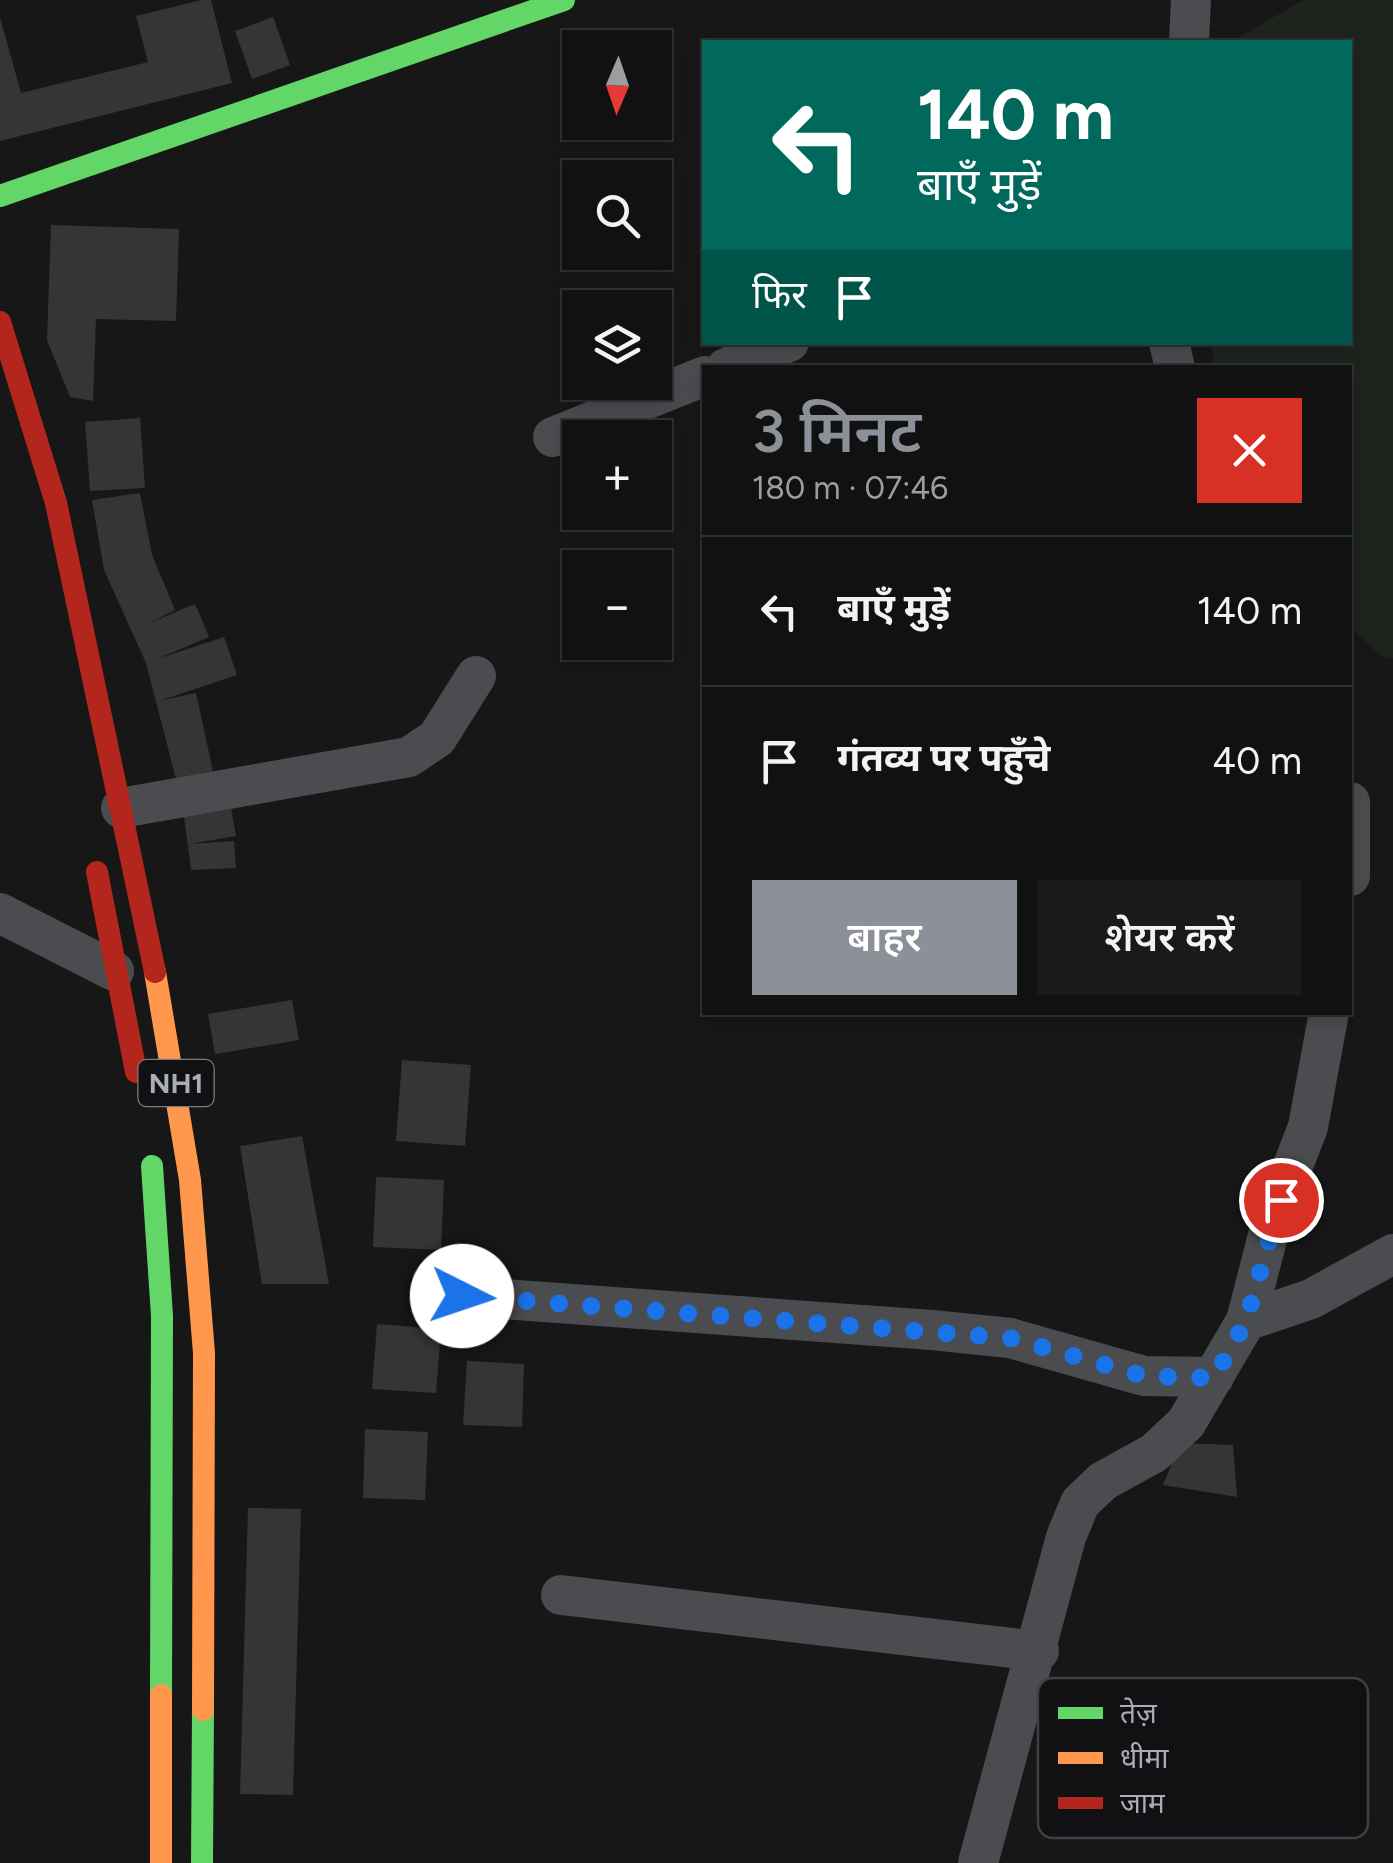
<!DOCTYPE html>
<html lang="hi">
<head>
<meta charset="utf-8">
<style>
  :root { --surface:#111; --page:#1a1a1a; --text:#f1f3f6; --muted:#9c9d9f; --line:#303131; --accent:#8c9099 }
  body { margin:0; font-family:Figtree,"Noto Sans Devanagari",sans-serif; background:var(--page); color:var(--text); height:100vh; display:flex; flex-direction:column; font-size:38px; white-space:nowrap }
  * { box-sizing:border-box; margin:0 }
  p { font-size:32px; color:var(--muted) }
  .icon { flex:none; width:55px; height:55px; fill:none; stroke:currentColor; stroke-width:2; stroke-linecap:round; stroke-linejoin:round }
  .map { position:relative; flex:1; overflow:hidden }
  .details { position:absolute; left:702px; top:365px; width:650px; height:650px; display:flex; flex-direction:column; background:var(--surface); border-radius:0px; box-shadow:0 5px 15px #0003,0 0 0 2px var(--line) }
  .details>* { flex:none }
  .hud { position:absolute; left:702px; top:40px; width:650px; height:305px; border-radius:0px; box-shadow:0 5px 15px #0003,0 0 0 2px var(--line); background:#00695c; color:#fff; overflow:hidden }
  .needle { width:65px; rotate:182deg }
  .controls { position:absolute; left:562px; top:30px; display:grid; gap:20px }
  .controls a { display:grid; place-items:center; width:110px; height:110px; border-radius:0px; background:var(--surface); box-shadow:0 5px 15px #0003,0 0 0 2px var(--line); font-size:50px }
  .pin { position:absolute; display:grid; place-items:center; width:85px; height:85px; color:#fff; margin:-42px; border:5px solid #fff; border-radius:50%; box-shadow:0 2px 10px #0007 }
  .me { position:absolute; width:110px; margin:-55px; rotate:94deg; stroke-linejoin:round; filter:drop-shadow(0 0 8px #0008) }
  .turn { display:flex; align-items:center; gap:35px; height:210px; padding:0 50px; font-size:45px }
  .turn .icon { width:130px; height:130px; stroke-width:2.5 }
  .turn b { display:block; font-size:70px; line-height:85px }
  .then { display:flex; align-items:center; height:95px; padding:0 50px; background:#0003; gap:20px; font-size:38px }
  .round { display:grid; place-items:center; flex:none; width:105px; height:105px; border-radius:0px; background:var(--page) }
  .summary { display:flex; align-items:center; justify-content:space-between; height:170px; padding:0 50px }
  h1 { font-size:60px; font-weight:600; line-height:75px; color:var(--accent) }
  .primary-button { display:flex; gap:20px; margin-top:auto; padding:20px 50px }
  .primary-button a { flex:1; height:115px; border-radius:0px; background:var(--accent); color:#fff; font-size:40px; font-weight:600; line-height:115px; text-align:center }
  .primary-button a+a { background:var(--page); color:var(--text) }
  ul { padding:0; list-style:none }
  li { display:flex; align-items:center; gap:30px; height:150px; padding:0 50px; border-top:2px solid var(--line) }
  li div { flex:1 }
  li b { display:block; font-size:38px }
  li em { font-style:normal }
  .map>svg:first-child { display:block }
  .green { fill:#1d241e }
  .building { fill:#353536 }
  .lines { fill:none; stroke-linecap:round; stroke-linejoin:round }
  .street { stroke:#4b4c50; stroke-width:40 }
  .fast { stroke:#63d668; stroke-width:22 }
  .slow { stroke:#ff974d; stroke-width:22 }
  .jam { stroke:#b3261e; stroke-width:22 }
  .route { stroke:#1a73e8; stroke-width:18; stroke-dasharray:0 32.4 }
  .labels { text-anchor:middle; stroke-width:10; stroke-linejoin:round; paint-order:stroke }
  .shield { fill:#111113; stroke:#7b7e86; stroke-width:2.5 }
  .shield-label { font-size:28px; font-weight:bold; fill:#a8adb8 }
  .key { fill:#111113; stroke:#3e4045; stroke-width:2.5 }
  .key-label { font-size:28px; fill:#a8adb8 }
</style>
</head>
<body>
<div class="map">
<svg width="1393" height="1863" viewBox="0 0 1393 1863">
  <rect width="100%" height="100%" fill="#171717"/>
  <path class="green" d="M1304 0H1393V659L1381 656 1350 628V368L1214 367 1211 343 1350 342V42H1238L1239 37Z"/>
  <path class="building" d="M202 0H211L232 83 0 141V17L21 93 148 62 136 16Z
    M273 17 290 65 252 79 235 31Z
    M51 225 179 229 176 321 96 319 93 401 70 397 47 340Z
    M140 418 145 488 90 491 85 422Z
    M140 493 152 555 175 610 147 624 195 604 209 637 157 659 224 637 237 675 159 701 196 693 213 771 176 779 146 663 104 570 92 500Z
    M230 802 236 836 189 844 234 841 236 868 191 870 183 809Z
    M292 1000 299 1040 215 1054 208 1014Z
    M402 1060 471 1065 465 1146 396 1141Z
    M302 1136 329 1284H262L240 1146Z
    M376 1177 444 1180 441 1250 373 1247Z
    M377 1324 441 1329 436 1393 372 1389Z
    M467 1361 524 1364 522 1427 463 1425Z
    M365 1429 428 1432 425 1500 363 1498Z
    M1180 1443 1233 1445 1237 1497 1163 1485Z
    M248 1508 301 1509 293 1795 240 1794Z"/>
  <g class="lines">
    <path class="street" d="M1189 42 1191 0
      M1169 342 1175 368
      M726 368 789 342
      M553 437 705 376
      M1350 802V876
      M121 808 409 757 437 738 476 676
      M0 913 114 971
      M462 1296 932 1330 1010 1338 1144 1376 1214 1377
      M1246 1321 1311 1299 1393 1254
      M561 1595 1039 1651
      M978 1863 1066 1537 1080 1503 1103 1481 1154 1453 1186 1423 1246 1321 1272 1220 1308 1127 1329 1012"/>
    <path class="fast" d="M0 196 564 0
      M152 1166 162 1316 161 1695
      M202 1863 203 1710"/>
    <path class="slow" d="M155 972 190 1180 204 1353 203 1710
      M161 1863V1695"/>
    <path class="jam" d="M0 322 56 503 155 972
      M97 872 136 1072"/>
  </g>
  <g class="lines">
    <path class="route" d="M462 1296 1010 1338 1144 1376 1214 1378 1246 1321 1281 1200"/>
  </g>
  <g class="labels">
    <rect class="shield" x="138.5" y="1060" width="75" height="46" rx="8"/>
    <g class="shield-label">
      <text x="176" y="1093">NH1</text>
    </g>
  </g>
  <rect x="1038" y="1678" width="330" height="160" rx="15" class="key"/>
  <rect x="1058" y="1707" width="45" height="12" fill="#63d668"/>
  <rect x="1058" y="1752" width="45" height="12" fill="#ff974d"/>
  <rect x="1058" y="1797" width="45" height="12" fill="#b3261e"/>
  <g class="key-label">
    <text x="1120" y="1723">तेज़</text>
    <text x="1120" y="1768">धीमा</text>
    <text x="1120" y="1813">जाम</text>
  </g>
</svg>
<div class="controls">
<a><svg class="needle" viewBox="-14 -14 28 28"><path d="M0-13l5 13h-10z" fill="#e53935"/><path d="M0 13l5-13h-10z" fill="#9c9d9f"/></svg></a>
<a><svg class="icon" aria-label="search" viewBox="0 0 24 24"><circle cx="10" cy="10" r="6"/><path d="M15 15l6 6"/></svg></a>
<a><svg class="icon" aria-label="layers" viewBox="0 0 24 24"><path d="M12 4l9 5-9 5-9-5zM3 14l9 5 9-5"/></svg></a>
<a>+</a>
<a>−</a>
</div>
<div class="pin" style="left:1281px;top:1200px;background:#d93025"><svg class="icon" aria-label="arrive" viewBox="0 0 24 24"><path d="M6 21V4h12l-3 4 3 4H6"/></svg></div>
<svg class="me" style="left:462px;top:1296px" viewBox="-20 -20 40 40"><circle r="19" fill="#fff"/><path d="M0-13L10 11 0 6-10 11z" fill="#1a73e8"/></svg>
<div class="hud">
<div class="turn"><svg class="icon" aria-label="left" viewBox="0 0 24 24"><path d="M17 20v-9H6M10 6l-5 5 5 5"/></svg><div><b>140 m</b>बाएँ मुड़ें</div></div>
<div class="then">फिर<svg class="icon" aria-label="arrive" viewBox="0 0 24 24"><path d="M6 21V4h12l-3 4 3 4H6"/></svg></div>
</div>
<section class="details">
<div class="summary"><div><h1>3 मिनट</h1><p>180 m · 07:46</p></div><a class="round" style="background:#d93025;color:#fff"><svg class="icon" aria-label="close" viewBox="0 0 24 24"><path d="M6 6l12 12M18 6L6 18"/></svg></a></div>
<ul>
<li><svg class="icon" aria-label="left" viewBox="0 0 24 24"><path d="M17 20v-9H6M10 6l-5 5 5 5"/></svg><div><b>बाएँ मुड़ें</b></div><em>140 m</em></li>
<li><svg class="icon" aria-label="arrive" viewBox="0 0 24 24"><path d="M6 21V4h12l-3 4 3 4H6"/></svg><div><b>गंतव्य पर पहुँचे</b></div><em>40 m</em></li>
</ul>
<div class="primary-button"><a>बाहर</a><a>शेयर करें</a></div>
</section>
</div>
</body>
</html>
